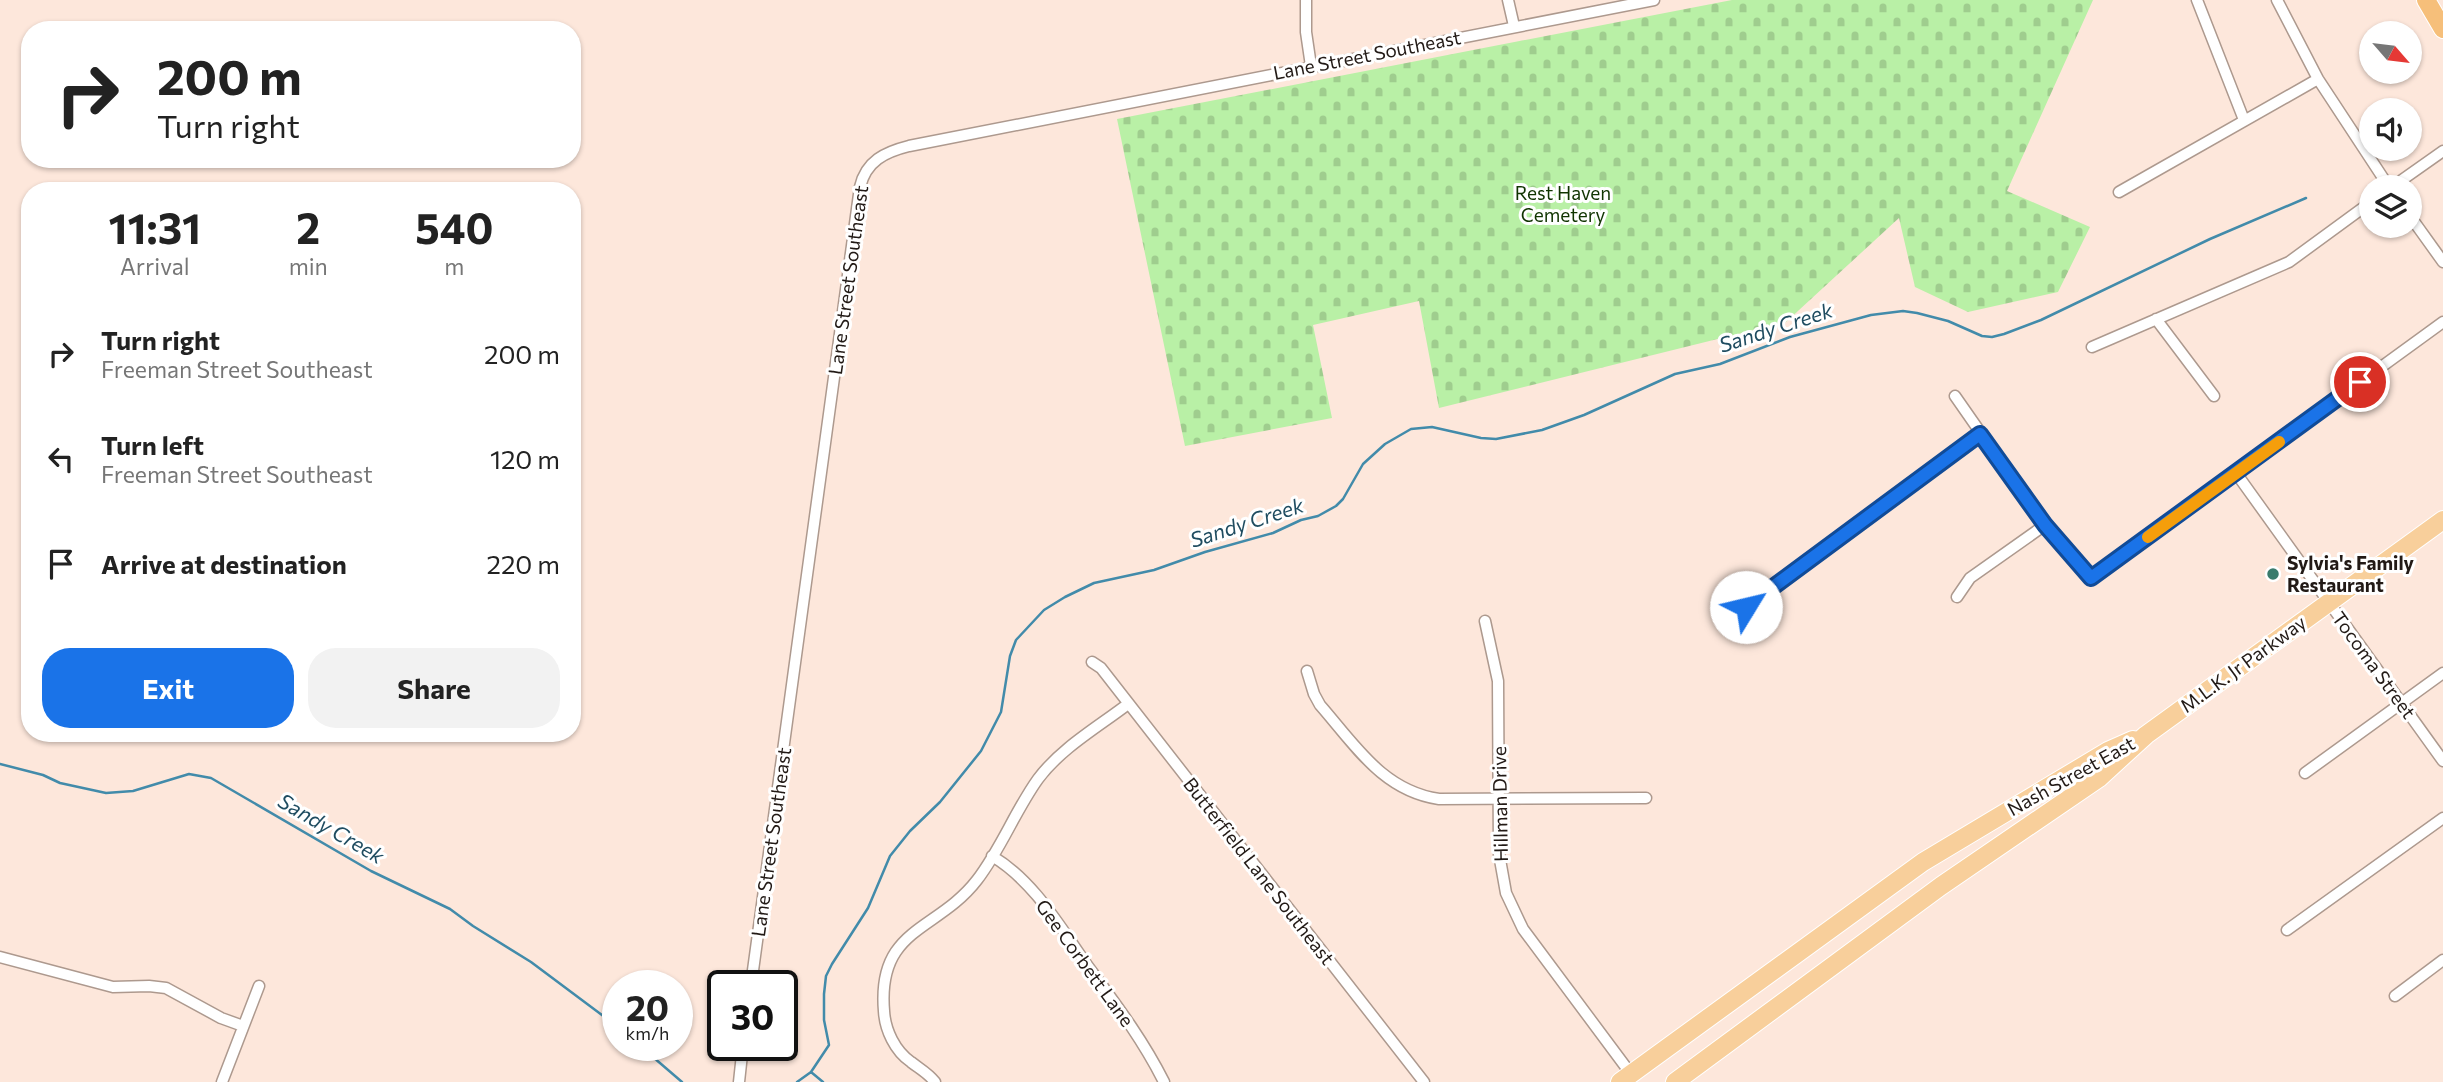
<!DOCTYPE html>
<html lang="en">
<head>
<meta charset="utf-8">
<style>
  :root { --surface:#fff; --page:#f2f2f2; --text:#222; --muted:#767676; --accent:#1a73e8 }
  body { margin:0; font-family:Commissioner,sans-serif; background:var(--page); color:var(--text); height:100vh; display:flex; flex-direction:column; font-size:26px; white-space:nowrap }
  * { box-sizing:border-box; margin:0 }
  p { font-size:23px; color:var(--muted) }
  .icon { flex:none; width:38px; height:38px; fill:none; stroke:currentColor; stroke-width:2; stroke-linecap:round; stroke-linejoin:round }
  .map { position:relative; flex:1; overflow:hidden }
  .side { position:absolute; left:21px; top:182px; width:560px; height:560px; display:flex; flex-direction:column; background:var(--surface); border-radius:28px; box-shadow:0 2px 5px #0004 }
  .side>* { flex:none }
  .hud { position:absolute; left:21px; top:21px; width:560px; height:147px; border-radius:28px; box-shadow:0 2px 5px #0004; background:#fff; color:var(--text); overflow:hidden }
  .needle { width:46px; rotate:118deg }
  .fabs { position:absolute; left:2359px; top:21px; display:grid; gap:14px }
  .fabs a { display:grid; place-items:center; width:63px; height:63px; border-radius:50%; background:var(--surface); box-shadow:0 2px 5px #0004; font-size:35px }
  .speed { position:absolute; left:602px; top:970px; display:flex; gap:14px; font-size:35px; font-weight:700; text-align:center }
  .speed>* { display:grid; place-content:center; width:91px; height:91px; border-radius:50%; background:var(--surface); box-shadow:0 2px 5px #0004; line-height:1 }
  .speed small { font-size:18px; font-weight:400 }
  .speed .limit { border:4px solid #111; border-radius:10px; background:#fff; color:#111 }
  .pin { position:absolute; display:grid; place-items:center; width:60px; height:60px; color:#fff; margin:-30px; border:4px solid #fff; border-radius:50%; box-shadow:0 2px 7px #0007 }
  .me { position:absolute; width:77px; margin:-38px; rotate:54deg; stroke-linejoin:round; filter:drop-shadow(0 0 5px #0008) }
  .turn { display:flex; align-items:center; gap:24px; height:147px; padding:0 21px; font-size:32px }
  .turn .icon { width:91px; height:91px; stroke-width:2.5 }
  .turn b { display:block; font-size:49px; line-height:60px }
  .eta { display:flex; justify-content:space-evenly; align-items:center; height:119px; text-align:center }
  .eta b { font-size:42px; font-weight:700; line-height:49px }
  .primary-button { display:flex; gap:14px; margin-top:auto; padding:14px 21px }
  .primary-button a { flex:1; height:80px; border-radius:28px; background:var(--accent); color:#fff; font-size:28px; font-weight:700; line-height:80px; text-align:center }
  .primary-button a+a { background:var(--page); color:var(--text) }
  ul { padding:0; list-style:none }
  li { display:flex; align-items:center; gap:21px; height:105px; padding:0 21px }
  li div { flex:1 }
  li b { display:block; font-size:26px }
  li em { font-style:normal }
  .map>svg:first-child { display:block }
  .cemetery { fill:url(#cemetery-stones) }
  .lines { fill:none; stroke-linecap:round; stroke-linejoin:round }
  .stream { stroke:#428baa; stroke-width:2.5 }
  .minor-casing { stroke:#ad998e; stroke-width:13 }
  .primary-casing { stroke:#fff; stroke-width:20 }
  .trunk-casing { stroke:#fff; stroke-width:20 }
  .minor { stroke:#fff; stroke-width:10 }
  .primary { stroke:#f8cf9b; stroke-width:18 }
  .trunk { stroke:#f6bf7a; stroke-width:18 }
  .route-casing { stroke:#114b97; stroke-width:18 }
  .route { stroke:#1a73e8; stroke-width:12 }
  .slow { stroke:#f59e0b; stroke-width:12 }
  .poi-dot { fill:#397b6c; stroke:#fff; stroke-width:2.5 }
  .labels { text-anchor:middle; stroke-width:6; stroke-linejoin:round; paint-order:stroke }
  .street-label { font-size:19px; fill:#221a16; stroke:#fff }
  .park-label { font-size:19px; fill:#103400; stroke:#fff }
  .poi-label { font-size:19px; font-weight:bold; fill:#221a16; stroke:#fff; text-anchor:start }
  .water-label { font-size:21px; font-style:italic; fill:#1f4c60; stroke:#fff }
</style>
</head>
<body>
<div class="map">
<svg width="2443" height="1082" viewBox="0 0 2443 1082">
  <defs>
    <pattern id="cemetery-stones" width="16" height="16" patternUnits="userSpaceOnUse" patternTransform="scale(1.75)"><rect width="16" height="16" fill="#b9f0a6"/><path d="M2 7V4a2 2 0 0 1 4 0v3zM10 15v-3a2 2 0 0 1 4 0v3z" fill="#9fcd8e"/></pattern>
  </defs>
  <rect width="100%" height="100%" fill="#fde7db"/>
  <path class="cemetery" d="M1732 0H2093L2007 191 2090 227 2058 292 1968 312 1915 287 1899 218 1786 322 1439 408 1419 301 1313 325 1332 418 1185 446 1117 119Z"/>
  <g class="lines">
    <path class="stream" d="M0 764 43 775 60 783 106 793 133 791 189 774 211 778 371 871 450 909 473 926 531 962 618 1027
      M639 1045 682 1082
      M811 1072 823 1082
      M797 1082 811 1072 829 1045 824 1020V994L826 976 832 964 868 908 890 856 910 831 940 802 981 751 1001 712 1010 656 1016 640 1044 610 1065 597 1094 583 1154 570 1205 552 1273 533 1301 520 1318 516 1336 506 1343 499 1363 464 1385 444 1411 429 1432 427 1481 438 1496 439 1542 430 1584 415 1675 374 1720 364 1790 337 1871 315 1903 311 1917 313 1948 321 1982 336 1992 337 2004 334 2041 320 2210 239 2306 198"/>
    <defs>
      <path id="minor" d="M1306 0V32L1311 66
        M1508 0 1514 26
        M2197 0 2244 120
        M2277 0 2318 79 2389 187
        M2392 187 2443 151
        M2119 192 2318 79
        M2410 216 2443 262
        M2156 319 2214 396
        M2092 347 2289 262 2371 202
        M1955 396 2045 525 2091 578 2443 322
        M2236 473 2443 761
        M1957 597 1970 578 2045 525
        M1485 621 1498 681 1499 854 1506 893 1523 929 1631 1074
        M1725 623 1981 434
        M1092 662 1101 668 1424 1082
        M1307 671 1314 694 1320 705C1355 745 1383 791 1439 799L1646 798
        M2305 773 2443 673
        M992 856C1034 881 1060 927 1087 965 1115 1003 1143 1040 1164 1082
        M2287 930 2443 818
        M0 957 113 987 149 986 166 988 221 1018 243 1026
        M751 985 860 187C866 161 885 152 909 146L1654 0
        M2395 996 2443 960
        M222 1082 259 986
        M739 1082 743 1045
        M935 1082C928 1073 920 1069 911 1062 895 1051 885 1030 884 1011 877 927 937 932 977 880 1001 849 1015 811 1038 779 1061 748 1098 727 1128 704"/>
      <path id="primary" d="M1620 1082 1923 862 2108 751 2133 740
        M1675 1082 1941 886 2099 778 2146 735 2443 520"/>
      <path id="trunk" d="M2426 0 2443 29"/>
    </defs>
    <use href="#minor" class="minor-casing"/>
    <use href="#primary" class="primary-casing"/>
    <use href="#trunk" class="trunk-casing"/>
    <use href="#minor" class="minor"/>
    <use href="#primary" class="primary"/>
    <use href="#trunk" class="trunk"/>
  </g>
  <g class="lines">
    <defs>
      <path id="route" d="M1746 607 1980 434 2045 525 2091 578 2360 382"/>
    </defs>
    <use href="#route" class="route-casing"/>
    <use href="#route" class="route"/>
    <path class="slow" d="M2148 537 2279 442"/>
  </g>
  <circle class="poi-dot" cx="2273" cy="574" r="7"/>
  <g class="labels">
    <g class="street-label">
      <text transform="translate(1367 55) rotate(-11)" y="7">Lane Street Southeast</text>
      <text transform="translate(848 280) rotate(-82)" y="7">Lane Street Southeast</text>
      <text transform="translate(2243 664) rotate(-36)" y="7">M.L.K. Jr Parkway</text>
      <text transform="translate(2374 665) rotate(54)" y="7">Tocoma Street</text>
      <text transform="translate(2071 776) rotate(-29)" y="7">Nash Street East</text>
      <text transform="translate(1500 804) rotate(-91)" y="7">Hillman Drive</text>
      <text transform="translate(771 842) rotate(-82)" y="7">Lane Street Southeast</text>
      <text transform="translate(1259 871) rotate(52)" y="7">Butterfield Lane Southeast</text>
      <text transform="translate(1085 963) rotate(54)" y="7">Gee Corbett Lane</text>
    </g>
    <g class="park-label">
      <text x="1563" y="200">Rest Haven<tspan x="1563" dy="22">Cemetery</tspan></text>
    </g>
    <g class="poi-label">
      <text x="2287" y="570">Sylvia's Family<tspan x="2287" dy="22">Restaurant</tspan></text>
    </g>
    <g class="water-label">
      <text transform="translate(1776 328) rotate(-18)" y="7">Sandy Creek</text>
      <text transform="translate(1247 523) rotate(-18)" y="7">Sandy Creek</text>
      <text transform="translate(331 829) rotate(30)" y="7">Sandy Creek</text>
    </g>
  </g>
</svg>
<div class="fabs">
<a><svg class="needle" viewBox="-14 -14 28 28"><path d="M0-13l5 13h-10z" fill="#e53935"/><path d="M0 13l5-13h-10z" fill="#767676"/></svg></a>
<a><svg class="icon" aria-label="sound" viewBox="0 0 24 24"><path d="M4 9h4l5-4v14l-5-4H4zM17 9q2 3 0 6"/></svg></a>
<a><svg class="icon" aria-label="layers" viewBox="0 0 24 24"><path d="M12 4l9 5-9 5-9-5zM3 14l9 5 9-5"/></svg></a>
</div>
<div class="speed"><div>20<small>km/h</small></div><div class="limit">30</div></div>
<div class="pin" style="left:2360px;top:382px;background:#d93025"><svg class="icon" aria-label="arrive" viewBox="0 0 24 24"><path d="M6 21V4h12l-3 4 3 4H6"/></svg></div>
<svg class="me" style="left:1746px;top:607px" viewBox="-20 -20 40 40"><circle r="19" fill="#fff"/><path d="M0-13L10 11 0 6-10 11z" fill="#1a73e8"/></svg>
<div class="hud">
<div class="turn"><svg class="icon" aria-label="right" viewBox="0 0 24 24"><path d="M7 20v-9h11M14 6l5 5-5 5"/></svg><div><b>200 m</b>Turn right</div></div>
</div>
<section class="side">
<div class="eta">
<div><b>11:31</b><p>Arrival</p></div>
<div><b>2</b><p>min</p></div>
<div><b>540</b><p>m</p></div>
</div>
<ul>
<li><svg class="icon" aria-label="right" viewBox="0 0 24 24"><path d="M7 20v-9h11M14 6l5 5-5 5"/></svg><div><b>Turn right</b><p>Freeman Street Southeast</p></div><em>200 m</em></li>
<li><svg class="icon" aria-label="left" viewBox="0 0 24 24"><path d="M17 20v-9H6M10 6l-5 5 5 5"/></svg><div><b>Turn left</b><p>Freeman Street Southeast</p></div><em>120 m</em></li>
<li><svg class="icon" aria-label="arrive" viewBox="0 0 24 24"><path d="M6 21V4h12l-3 4 3 4H6"/></svg><div><b>Arrive at destination</b></div><em>220 m</em></li>
</ul>
<div class="primary-button"><a>Exit</a><a>Share</a></div>
</section>
</div>
</body>
</html>
